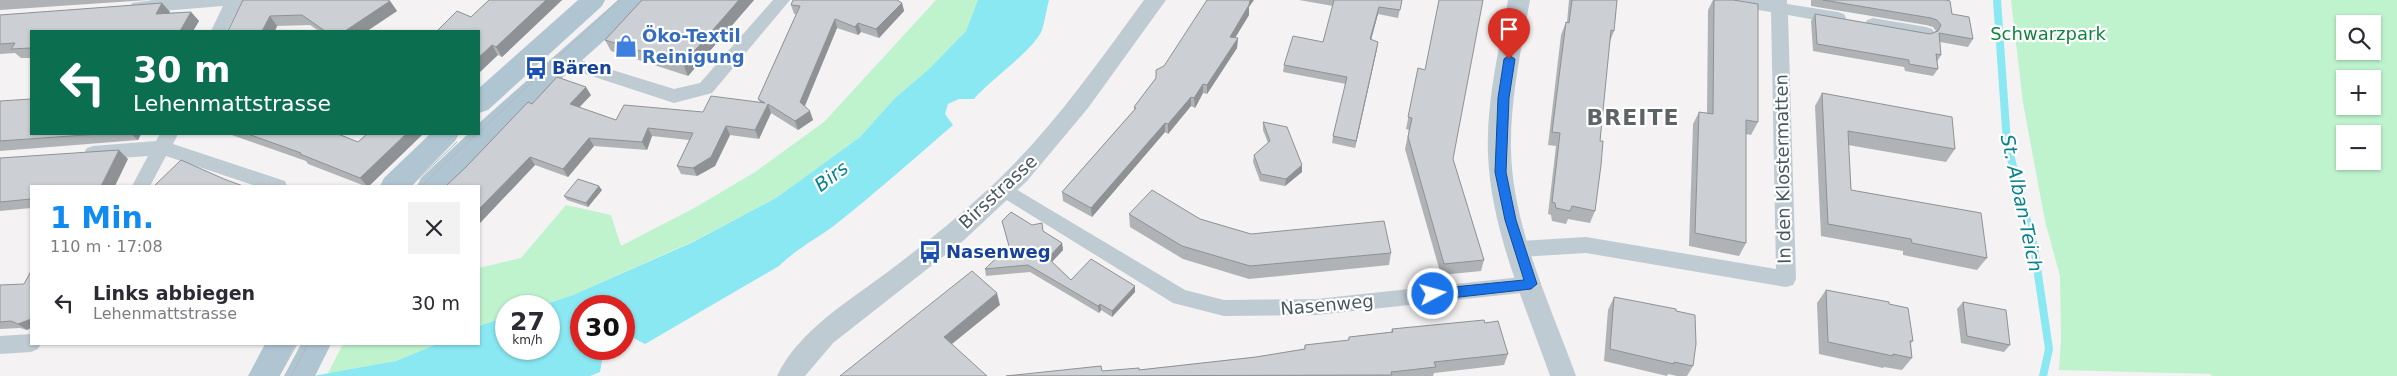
<!DOCTYPE html>
<html lang="de">
<head>
<meta charset="utf-8">
<style>
  :root { --surface:#fff; --page:#f2f2f3; --text:#2b2b33; --muted:#7c7c81; --accent:#0f8bf1 }
  body { margin:0; font-family:"DejaVu Sans",sans-serif; background:var(--page); color:var(--text); height:100vh; display:flex; flex-direction:column; font-size:19px; white-space:nowrap }
  * { box-sizing:border-box; margin:0 }
  p { font-size:16px; color:var(--muted) }
  .icon { flex:none; width:28px; height:28px; fill:none; stroke:currentColor; stroke-width:2; stroke-linecap:round; stroke-linejoin:round }
  .map { position:relative; flex:1; overflow:hidden }
  .drawer { position:absolute; left:30px; top:185px; width:450px; height:160px; display:flex; flex-direction:column; background:var(--surface); border-radius:0px; box-shadow:0 1px 4px #0004 }
  .drawer>* { flex:none }
  .banner { position:absolute; left:30px; top:30px; width:450px; height:105px; border-radius:0px; box-shadow:0 1px 4px #0004; background:#0b6e4f; color:#fff; overflow:hidden }
  .fabs { position:absolute; left:2336px; top:15px; display:grid; gap:10px }
  .fabs a { display:grid; place-items:center; width:45px; height:45px; border-radius:0px; background:var(--surface); box-shadow:0 1px 4px #0004; font-size:25px }
  .speed { position:absolute; left:495px; top:295px; display:flex; gap:10px; font-size:25px; font-weight:700; text-align:center }
  .speed>* { display:grid; place-content:center; width:65px; height:65px; border-radius:50%; background:var(--surface); box-shadow:0 1px 4px #0004; line-height:1 }
  .speed small { font-size:12px; font-weight:400 }
  .speed .limit { border:8px solid #d22; background:#fff; color:#111 }
  .pin { position:absolute; display:grid; place-items:center; width:42px; height:42px; color:#fff; margin:-51px -21px; border-radius:50% 50% 50% 0; rotate:-45deg; box-shadow:0 0 5px #0007 }
  .pin .icon { rotate:45deg }
  .me { position:absolute; width:55px; margin:-28px; rotate:84deg; stroke-linejoin:round; filter:drop-shadow(0 0 4px #0008) }
  .turn { display:flex; align-items:center; gap:18px; height:105px; padding:0 20px; font-size:22px }
  .turn .icon { width:65px; height:65px; stroke-width:2.5 }
  .turn b { display:block; font-size:35px; line-height:42px }
  .round { display:grid; place-items:center; flex:none; width:52px; height:52px; border-radius:0px; background:var(--page) }
  .headline { display:flex; align-items:center; justify-content:space-between; height:85px; padding:0 20px }
  h1 { font-size:30px; font-weight:800; line-height:38px; color:var(--accent) }
  ul { padding:0; list-style:none }
  li { display:flex; align-items:center; gap:15px; height:65px; padding:0 20px }
  li div { flex:1 }
  li b { display:block; font-size:19px }
  li em { font-style:normal }
  .map>svg:first-child { display:block }
  .green { fill:#bff3ce; fill-rule:evenodd }
  .water { fill:#8ae8f2 }
  .lines { fill:none; stroke-linecap:round; stroke-linejoin:round }
  .stream { stroke:#8ae8f2; stroke-width:8 }
  .minor { fill:#bfcbd2; fill-rule:evenodd }
  .tertiary { fill:#bfcbd2; fill-rule:evenodd }
  .primary { fill:#b0c5d2; fill-rule:evenodd }
  .tram { stroke:#b4b8bc; stroke-width:1 }
  .wall { fill:#afb3b6 }
  .shaded-wall { fill:#8f9294 }
  .building { fill:#ccd0d4; stroke:#8f9294 }
  .route { fill:#1a73e8; stroke:#114b97 }
  .labels { text-anchor:middle; stroke-width:4.5; stroke-linejoin:round; paint-order:stroke }
  .park-label { font-size:18px; fill:#12833e; stroke:#fff }
  .shop-label { font-size:18px; font-weight:bold; fill:#366cbe; stroke:#fff; text-anchor:start }
  .transit-label { font-size:18px; font-weight:bold; fill:#164399; stroke:#fff; text-anchor:start }
  .street-label { font-size:18px; fill:#485861; stroke:#fff }
  .water-label { font-size:19px; font-style:italic; fill:#07828f; stroke:#fff }
  .district-label { font-size:22px; font-weight:bold; letter-spacing:1px; fill:#5e6367; stroke:#fff }
</style>
</head>
<body>
<div class="map">
<svg width="2397" height="376" viewBox="0 0 2397 376">
  <rect width="100%" height="100%" fill="#f4f2f2"/>
  <path class="green" d="M936 0H979L966 31 929 69 895 98 860 137 776 198 696 240 573 295 540 306H506V317L479 326V268L521 258 566 205 611 215 621 246 696 207 755 172 824 122Z
    M2011 0H2397V376H2212L2210 374 2059 370 2061 340 2060 276 2045 221 2023 103ZM2345 24H2372V51H2345ZM2345 79H2372V106H2345ZM2345 134H2372V161H2345Z
    M343 344H437L396 361 327 375Z"/>
  <path class="water" d="M978 0H1049C1046 10 1045 21 1042 30 1034 50 990 80 974 99H959L948 104 945 114 953 125C914 159 875 193 835 225 816 239 796 249 779 266L645 344 624 333V306H581V349H604L600 372 590 376H313L396 361 437 344H479V326L506 317V349H549V306H540L573 295 693 242 776 198 860 137 895 98 929 69 966 31Z"/>
  <g class="lines">
    <path class="stream" d="M1997 0 2007 143 2034 247 2049 349 2043 376"/>
    <path class="minor" d="M153 0H243L227 31H211L223 6 138 13 132 11 130 7 132 3Z
      M773 0H790L712 93 674 103 558 65 555 61 558 57 564 55 674 89 700 83Z
      M1724 0H1787V4L1838 12 1844 14 1846 18 1844 22 1838 24 1788 15 1796 279 1793 285 1786 287 1586 253 1520 257 1513 255 1510 249 1513 243 1520 241 1586 237 1776 269 1771 12 1732 6 1726 4Z
      M1873 18 1926 27 1932 29 1935 33 1932 37 1926 39 1867 28 1865 24 1867 20Z
      M160 134H178L173 144 285 181 287 186H256L166 156 150 186H132L148 156 93 160 87 158 84 153 87 148 93 146 156 141Z
      M1004 182 1185 290 1224 300 1316 299 1531 276 1538 278 1541 284 1538 290 1531 292 1316 315 1224 316 1173 303 997 194 995 189 997 184Z
      M31 334V344H41L38 349 31 352 0 354V336Z"/>
    <path class="tertiary" d="M1144 0H1166L1088 108 1027 181 963 241 833 343 805 376H777C799 330 849 301 889 271 922 246 955 220 985 192 1047 136 1095 67 1144 0Z
      M1508 0H1530C1521 50 1510 100 1511 151 1513 228 1550 304 1576 376H1550C1525 304 1491 231 1488 154 1486 102 1499 50 1508 0Z"/>
    <path class="primary" d="M578 0H605L602 6 488 110 479 113V88Z
      M618 0H646L643 6 517 118 448 186H417L421 178 468 134H479V123Z
      M430 134H459L455 141 411 186H380L384 178Z
      M265 344H296L279 376H248Z
      M301 344H331L315 376H284Z"/>
    <path class="tram" d="M479 132 619 0
      M411 186 457 142
      M422 186 476 134
      M279 376 297 344
      M291 376 308 344"/>
  </g>
  <path class="wall" d="M0 0H148L0 10Z
    M243 0 390 1 397 11 367 31H319L310 25 277 26 275 31H228Z
    M489 0H562L502 57 498 55 471 17Z
    M642 0H754L688 76 611 51 605 40Z
    M1299 0H1402L1398 18 1378 14 1371 40 1377 49 1355 148 1332 143 1333 136 1346 84 1283 72 1284 65 1323 42 1333 6Z
    M1569 0H1617L1614 31 1609 44 1600 141 1595 211 1590 223 1568 219 1566 224 1552 221 1551 215 1548 214 1556 146 1548 145 1561 35 1566 22H1567Z
    M1713 0H1733L1758 122 1751 135 1746 134V243L1739 256 1689 246 1693 124 1699 112 1707 113 1708 10Z
    M1811 0H1946L1952 14 1973 39 1968 47 1940 42 1941 55 1937 62 1938 69 1933 76 1905 71 1904 67 1813 51 1811 21 1815 14 1930 34 1936 31 1933 27 1926 25 1811 6Z
    M162 3 170 12 169 13 191 12 199 21 193 31H31V58H21L15 53 0 54V15Z
    M902 3 904 11 879 38 861 32 858 35 837 28 805 106 813 120 798 130 771 113 759 139 730 135 715 166 697 176 681 174 677 166 689 140 652 136 647 150 594 146 568 177 535 165 479 224 532 104 591 95 579 107 616 120 703 112 760 102 758 99 796 14H794L791 5Z
    M1249 7V15L1235 38H1238L1237 48 1207 94 1203 93 1195 108 1191 106 1168 134 1165 132 1092 217 1063 201 1062 192 1134 110V107L1156 78Z
    M1418 68 1453 159 1484 260 1481 271 1441 275 1405 149 1409 130 1406 129Z
    M1822 93 1955 149 1946 162 1848 145 1851 190 1987 258 1977 270 1903 255V251L1821 236 1815 106Z
    M0 101 31 134H141L138 140 0 151Z
    M1263 122 1302 165V172L1285 186 1260 181 1253 162 1254 155 1268 143 1263 130Z
    M229 134H338L358 142 367 134H423L369 186H365L308 164 306 161Z
    M0 158 128 159 31 186V208L0 211Z
    M602 190 588 207 567 200 564 196Z
    M1129 214 1200 219 1251 234 1391 253 1389 265 1249 279 1183 259 1130 227Z
    M1002 221 1044 232 1062 243 1063 250 1052 262 1071 280 1135 292 1112 317 1101 310 1099 313 1030 272 986 276 985 269 1009 246Z
    M0 285 27 330 20 328 0 329Z
    M1826 290 1889 304 1913 341 1911 343 1912 358 1902 370 1884 367 1883 368 1819 354 1817 303Z
    M1614 297 1693 366 1687 376H1677L1668 374 1667 376 1604 361 1608 310Z
    M1963 302 2010 345 2004 352 1961 343 1957 309Z
    M1485 323 1508 354 1504 365 1434 373 1433 376H1006L1139 370 1256 357 1304 349 1305 345 1348 341 1349 337 1391 332 1392 329Z"/>
  <path class="shaded-wall" d="M546 0H562L502 57 496 47Z
    M739 0H754L688 76 683 64Z
    M1250 0H1254L1249 7V15L1230 46V37Z
    M390 1 397 11 367 31H345Z
    M162 3 170 12 164 23 156 14Z
    M902 3 904 11 879 38 876 29Z
    M1379 7 1378 14 1369 47 1370 39Z
    M191 12 199 21 193 31H180Z
    M270 16 277 26 275 31H262Z
    M835 19 837 28 803 110 800 102Z
    M858 23 861 32 858 35 855 27Z
    M1238 38 1237 48 1207 94V85Z
    M1378 42 1377 49 1355 148 1356 141Z
    M492 45 498 55 479 73V57Z
    M1203 84V93L1195 108 1194 98Z
    M586 87 591 95 574 113 570 104Z
    M1191 97V106L1168 134V124Z
    M768 104 771 113 759 139 755 130Z
    M810 111 813 120 798 130 795 121Z
    M1165 123V132L1092 217 1091 208Z
    M726 126 730 135 715 166 697 176 693 168Z
    M648 128 652 136 647 150 642 142Z
    M131 134H141L138 140Z
    M406 134H423L369 186H367L360 178Z
    M589 138 594 146 568 177 563 169Z
    M119 150 128 159 115 186H101Z
    M530 157 535 165 479 224V209Z
    M1302 165V172L1285 186 1286 179Z
    M599 186 602 190 588 207 586 203Z
    M1062 243 1063 250 1049 265 1048 258Z
    M1135 286V292L1112 317V311Z
    M997 293 1000 305 947 348 944 337Z
    M1100 304 1101 310 1099 313 1098 306Z
    M31 317V328L27 330 18 324Z"/>
  <path class="building" d="M243 0H388L390 1 345 31H325L302 15 270 16 262 31H228Z
    M489 0H546L496 47 492 45 479 57V31H437L457 11 471 17Z
    M642 0H739L683 64 605 40Z
    M793 0H897L902 3 876 29 858 23 855 27 835 19 800 102 810 111 795 121 768 104 755 130 726 126 711 157 693 168 677 166 693 133 648 128 642 142 589 138 563 169 530 157 479 209V186H446L467 166 528 102 532 104 557 77 586 87 570 104 616 120 624 105 703 112 711 96 765 103 758 99 800 6 791 5Z
    M1207 0H1250L1249 5 1230 37 1238 38 1207 85 1203 84 1194 98 1191 97 1168 124 1165 123 1091 208 1062 192 1136 108 1134 107 1156 78V70L1164 66Z
    M1334 0H1402L1400 10 1379 7 1370 39 1378 42 1356 141 1333 136 1347 77 1284 65 1293 36 1323 42Z
    M1439 0H1483L1453 159 1484 260 1444 264 1408 137 1412 118 1408 117 1418 68 1425 70Z
    M1572 0H1617L1614 31 1611 30 1600 141H1603L1601 165 1595 211 1572 206 1570 211 1556 208 1555 203 1552 202 1560 133 1552 132 1566 22 1569 23Z
    M1714 0H1733L1758 4V122L1746 120V243L1695 233 1699 112 1713 114Z
    M1823 0H1946L1950 1 1952 14 1969 17 1973 39 1939 33 1941 55 1936 54 1938 69 1909 64V60L1817 44 1815 14 1930 34 1938 31 1941 25 1937 20 1931 18Z
    M162 3 156 14 191 12 180 31H31V48L11 49 15 43 0 44V15Z
    M1822 93 1952 117 1955 149 1848 131 1851 190 1981 213 1987 258 1912 243 1911 239 1828 224Z
    M31 99V134H99L0 141V101Z
    M1263 122 1287 127 1302 165 1286 179 1261 174 1254 155 1270 141Z
    M248 134H338L358 142 367 134H406L360 178 300 154 301 153Z
    M119 150 101 186H31V199L0 202V158Z
    M181 160 224 179 243 186H154Z
    M578 179 599 186 586 203 564 196Z
    M1152 190 1200 219 1251 234 1384 221 1391 253 1250 266 1182 246 1129 214Z
    M1011 212 1032 225 1042 223 1043 231 1062 243 1048 258 1071 280 1091 259 1135 286 1112 311 1100 304 1098 306 1028 265 985 269 1009 246 1002 221Z
    M31 271V319L18 324 11 321 0 322V285L24 284Z
    M972 271 997 293 944 337 987 376H840Z
    M1826 290 1889 302V304L1908 308 1913 341H1910L1912 358 1893 354V356L1828 342Z
    M1614 297 1676 309V311L1695 315 1696 344 1693 366 1674 362V364L1610 349Z
    M1963 302 2006 310 2010 345 1967 336Z
    M1484 320 1485 323 1498 321 1508 354 1434 362 1436 367 1391 372 1392 375 1006 376 1101 366 1102 371 1139 368V370L1256 357 1305 349V345L1349 340V337L1393 332 1392 329Z"/>
  <path class="route" d="M1509 55 1515 59 1509 98 1506 172 1516 220 1537 284 1531 289 1433 300 1427 294 1433 289 1524 280 1505 220 1495 172 1498 98 1504 59Z"/>
  <defs>
    <symbol id="shop-bare" viewBox="-9 -9 18 18"><path d="M-5-2.5h2.3a2.7 3.5 0 0 1 5.4 0H5L5.5 6h-11ZM-1.5-2.5h3a1.5 2.3 0 0 0-3 0Z" fill="#3f7fe0" stroke="#fff" stroke-width="2.5" paint-order="stroke"/></symbol>
    <symbol id="bus-bare" viewBox="-9 -9 18 18"><path d="M-5-6H5V4H4V6H2V4H-2V6H-4V4H-5ZM-3.5-4V0h7V-4ZM-3.5 1.2v1.5H-2V1.2ZM2 1.2v1.5H3.5V1.2Z" fill="#1a4fb4" stroke="#fff" stroke-width="2.5" paint-order="stroke"/></symbol>
  </defs>
  <g fill-rule="evenodd">
    <use href="#shop-bare" x="610" y="30" width="32" height="32"/>
    <use href="#bus-bare" x="520" y="52" width="32" height="32"/>
    <use href="#bus-bare" x="914" y="236" width="32" height="32"/>
  </g>
  <g class="labels">
    <g class="park-label">
      <text x="2048" y="40">Schwarzpark</text>
    </g>
    <g class="shop-label">
      <text x="642" y="42">Öko-Textil<tspan x="642" dy="21">Reinigung</tspan></text>
    </g>
    <g class="transit-label">
      <text x="552" y="74">Bären</text>
      <text x="946" y="258">Nasenweg</text>
    </g>
    <g class="street-label">
      <text transform="translate(1783 169) rotate(-91)" y="6">In den Klostermatten</text>
      <text transform="translate(998 192) rotate(-43)" y="6">Birsstrasse</text>
      <text transform="translate(1327 305) rotate(-5)" y="6">Nasenweg</text>
    </g>
    <g class="water-label">
      <text transform="translate(831 176) rotate(-37)" y="7">Birs</text>
      <text transform="translate(2022 203) rotate(78)" y="7">St. Alban-Teich</text>
    </g>
    <g class="district-label">
      <text x="1633" y="125">BREITE</text>
    </g>
  </g>
</svg>
<div class="fabs">
<a><svg class="icon" aria-label="search" viewBox="0 0 24 24"><circle cx="10" cy="10" r="6"/><path d="M15 15l6 6"/></svg></a>
<a>+</a>
<a>−</a>
</div>
<div class="speed"><div>27<small>km/h</small></div><div class="limit">30</div></div>
<div class="pin" style="left:1509px;top:59px;background:#d93025"><svg class="icon" aria-label="arrive" viewBox="0 0 24 24"><path d="M6 21V4h12l-3 4 3 4H6"/></svg></div>
<svg class="me" style="left:1433px;top:294px" viewBox="-20 -20 40 40"><circle r="17" fill="#1a73e8" stroke="#fff" stroke-width="3"/><path d="M0-11L8 9 0 5-8 9z" fill="#fff"/></svg>
<div class="banner">
<div class="turn"><svg class="icon" aria-label="left" viewBox="0 0 24 24"><path d="M17 20v-9H6M10 6l-5 5 5 5"/></svg><div><b>30 m</b>Lehenmattstrasse</div></div>
</div>
<section class="drawer">
<div class="headline"><div><h1>1 Min.</h1><p>110 m · 17:08</p></div><a class="round"><svg class="icon" aria-label="close" viewBox="0 0 24 24"><path d="M6 6l12 12M18 6L6 18"/></svg></a></div>
<ul>
<li><svg class="icon" aria-label="left" viewBox="0 0 24 24"><path d="M17 20v-9H6M10 6l-5 5 5 5"/></svg><div><b>Links abbiegen</b><p>Lehenmattstrasse</p></div><em>30 m</em></li>
</ul>
</section>
</div>
</body>
</html>
